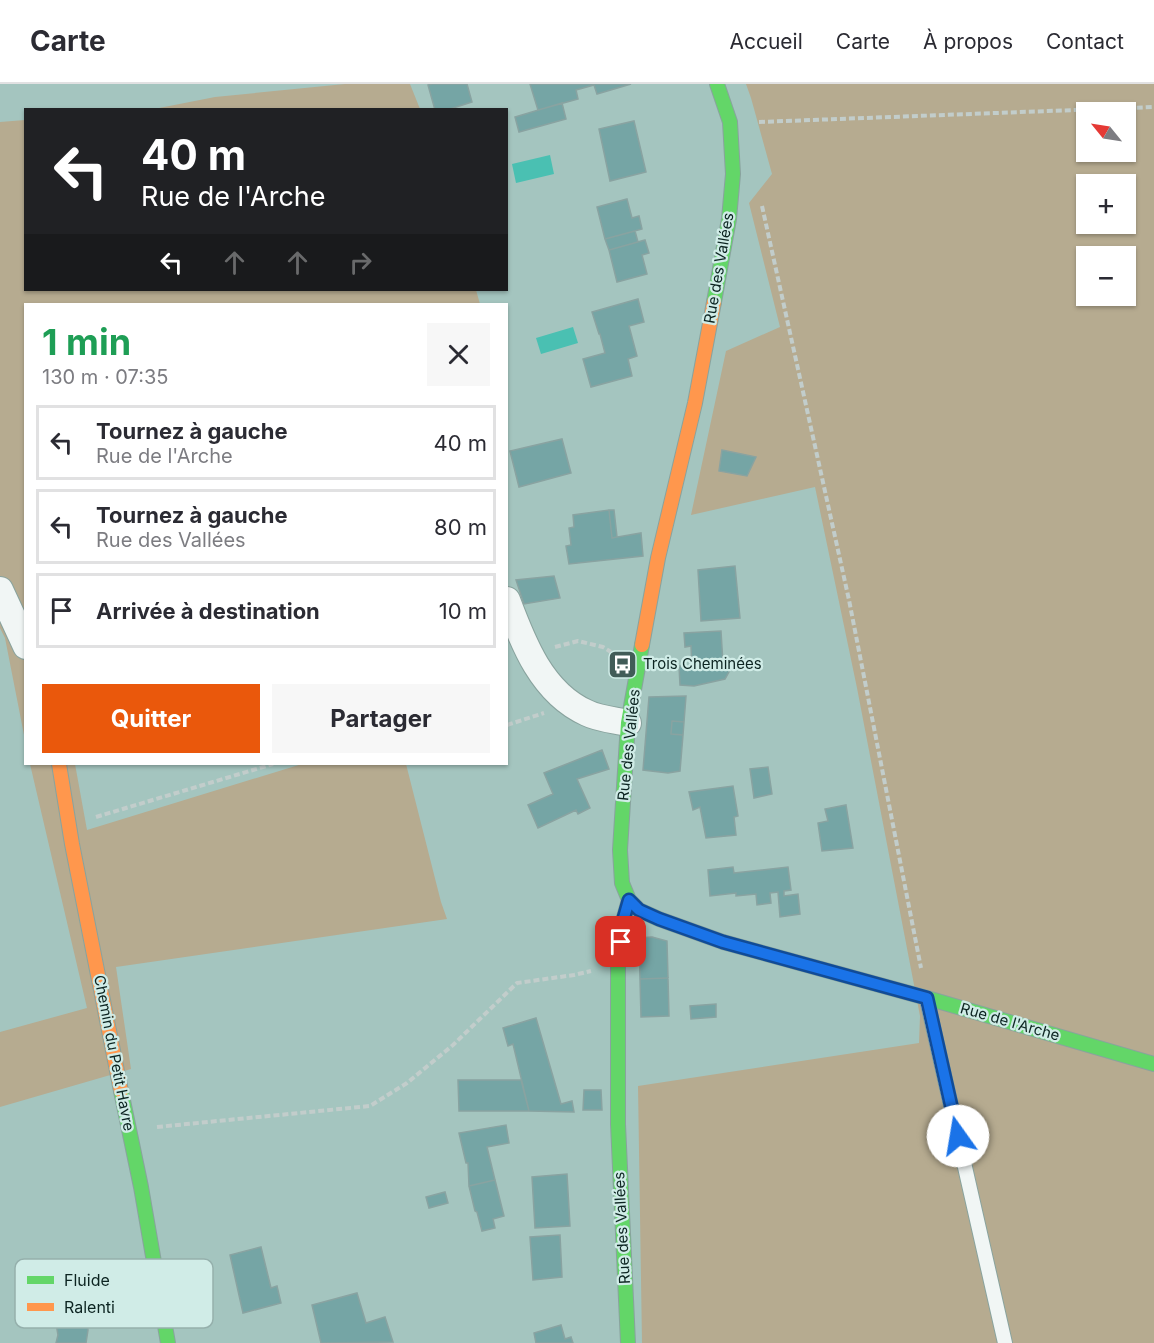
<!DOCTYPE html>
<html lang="fr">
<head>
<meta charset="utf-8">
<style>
  :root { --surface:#fff; --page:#f7f7f7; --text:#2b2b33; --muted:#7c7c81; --line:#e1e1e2; --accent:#ea580c }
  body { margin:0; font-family:Inter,sans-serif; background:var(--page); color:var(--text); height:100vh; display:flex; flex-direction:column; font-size:22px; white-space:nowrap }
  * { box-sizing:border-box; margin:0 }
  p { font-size:20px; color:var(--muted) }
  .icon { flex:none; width:33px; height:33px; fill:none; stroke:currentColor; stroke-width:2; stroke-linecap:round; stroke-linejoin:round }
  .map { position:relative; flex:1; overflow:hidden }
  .sheet { position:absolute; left:24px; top:219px; width:484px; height:462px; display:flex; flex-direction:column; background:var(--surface); border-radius:0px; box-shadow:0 2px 4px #0004 }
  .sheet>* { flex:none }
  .hud { position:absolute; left:24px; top:24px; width:484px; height:183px; border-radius:0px; box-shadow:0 2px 4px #0004; background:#202124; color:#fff; overflow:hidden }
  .needle { width:39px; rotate:300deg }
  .fabs { position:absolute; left:1076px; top:18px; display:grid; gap:12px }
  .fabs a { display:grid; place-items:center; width:60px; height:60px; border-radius:0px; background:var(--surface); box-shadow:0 2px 4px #0004; font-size:30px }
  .pin { position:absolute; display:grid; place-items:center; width:51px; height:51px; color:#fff; margin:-26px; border-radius:12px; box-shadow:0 3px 9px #0006 }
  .me { position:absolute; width:66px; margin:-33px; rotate:347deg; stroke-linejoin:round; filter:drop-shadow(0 0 4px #0008) }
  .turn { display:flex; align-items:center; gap:21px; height:126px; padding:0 18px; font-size:27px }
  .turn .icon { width:78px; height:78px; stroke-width:2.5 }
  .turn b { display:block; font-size:42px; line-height:51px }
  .lanes { display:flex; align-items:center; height:57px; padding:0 18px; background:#0003; justify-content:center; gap:30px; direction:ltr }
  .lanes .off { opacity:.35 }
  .round { display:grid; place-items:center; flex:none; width:63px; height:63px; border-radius:0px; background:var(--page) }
  .overview { display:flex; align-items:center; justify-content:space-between; height:102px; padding:0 18px }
  h1 { font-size:36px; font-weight:700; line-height:45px; color:#1e9e55 }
  .primary-button { display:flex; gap:12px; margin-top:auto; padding:12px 18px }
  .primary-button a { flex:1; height:69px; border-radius:0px; background:var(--accent); color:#fff; font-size:24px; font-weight:700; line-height:69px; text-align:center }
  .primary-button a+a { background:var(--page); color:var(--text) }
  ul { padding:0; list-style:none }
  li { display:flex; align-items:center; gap:18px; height:75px; margin:0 12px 9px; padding:0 6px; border:3px solid var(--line); border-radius:0px }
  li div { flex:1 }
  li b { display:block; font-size:22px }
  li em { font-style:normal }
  header { display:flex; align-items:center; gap:36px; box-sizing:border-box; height:84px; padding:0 30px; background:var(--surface); border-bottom:2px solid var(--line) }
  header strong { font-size:28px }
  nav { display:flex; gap:33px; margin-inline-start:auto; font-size:21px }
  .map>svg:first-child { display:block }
  .green { fill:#b6ab90; fill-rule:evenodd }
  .water { fill:#4ac0b2 }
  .building { fill:#75a5a5; stroke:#89a3a1; stroke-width:1.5 }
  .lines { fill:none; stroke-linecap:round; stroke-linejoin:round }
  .lane-casing { stroke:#89a39e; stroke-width:16 }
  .street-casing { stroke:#89a39e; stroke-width:28 }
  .fast-casing { stroke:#89a39e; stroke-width:16 }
  .slow-casing { stroke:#89a39e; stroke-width:16 }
  .path { stroke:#c2cdcb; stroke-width:4; stroke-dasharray:6 3; stroke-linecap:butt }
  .lane { stroke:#f1f6f5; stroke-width:14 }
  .street { stroke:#f1f6f5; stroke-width:26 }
  .fast { stroke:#63d668; stroke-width:14 }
  .slow { stroke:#ff974d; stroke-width:14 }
  .route-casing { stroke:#114b97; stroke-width:15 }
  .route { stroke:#1a73e8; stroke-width:10 }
  .labels { text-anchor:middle; stroke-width:4.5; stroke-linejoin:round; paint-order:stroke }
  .street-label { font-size:15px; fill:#0c2421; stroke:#d0ece7 }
  .poi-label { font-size:15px; fill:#0c2421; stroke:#d0ece7; text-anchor:start }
  .key { fill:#d0ece7; stroke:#95b0ac; stroke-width:1.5 }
  .key-label { font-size:16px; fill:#0c2421 }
</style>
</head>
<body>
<header>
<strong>Carte</strong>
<nav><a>Accueil</a><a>Carte</a><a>À propos</a><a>Contact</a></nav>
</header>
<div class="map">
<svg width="1154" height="1259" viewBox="0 0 1154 1259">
  <rect width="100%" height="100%" fill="#a4c5bf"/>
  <path class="green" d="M345 0H410L420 25H154L215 13Z
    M746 0H1154V1259H642L638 1002 919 959 920 932 857 604 815 403 691 431 726 267 780 243 749 119 772 90 751 14ZM1086 28H1125V68H1086ZM1086 100H1125V140H1086ZM1086 172H1125V212H1086Z
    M25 36 26 206H476L480 220H26L25 656 5 554 0 544V38Z
    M30 680H75L87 746 302 680H406L441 818 447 835 116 883 131 985 0 1023V948L87 924Z"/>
  <path class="water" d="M550 71 554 90 516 99 512 80Z
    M573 243 578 259 541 270 536 254Z"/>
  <path class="building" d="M432 0H467L472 18 447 26H435L428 1Z
    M530 0H631L597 10 594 1 576 6 578 15 538 26Z
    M562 19 566 35 519 48 515 33Z
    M634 37 646 88 610 97 599 45Z
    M627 115 632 134 639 132 642 145 605 155 597 123Z
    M635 147 638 158 609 166 605 155Z
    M645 156 649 169 642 171 647 190 617 198 609 166Z
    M638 215 644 238 629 242 637 272 628 275 632 292 591 303 583 275 605 269 600 250H599L592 228Z
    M562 355 571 389 519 403 510 367Z
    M722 366 756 373 747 392 719 387Z
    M609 426H614L617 453 612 454Z
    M609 426 612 454 641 449 643 472 569 480 566 462 571 461 569 444 574 443 573 431Z
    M735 482 740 534 701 537 698 486Z
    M554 492 560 514 524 520 516 496Z
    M721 547 723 580H730V586L725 595 694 602 680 601 679 582 692 583 691 562 685 563 684 549Z
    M686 612 684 638 672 637 671 650 683 651 680 687 668 689 643 686 649 613Z
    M672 637 684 638 683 651 671 650Z
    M602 666 609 685 577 695 590 724 578 730 576 726 538 744 528 721 553 710 544 689Z
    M768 683 772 710 754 714 750 685Z
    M733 702 738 732 734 733 736 751 706 754 700 723 693 726 689 708Z
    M846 721 853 764 822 767 818 739 828 737 825 725Z
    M733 783 734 789 788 783 791 806 784 807V812L798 810 800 830 780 833 778 808 770 809 771 819 757 821 756 810 736 812V809L710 812 708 786Z
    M652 853 667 857 668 894 640 895 639 854Z
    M668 894 669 932 641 933 640 895Z
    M716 920V933L691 935 690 922Z
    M536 934 561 1020 572 1017 574 1028 529 1027 513 960 508 962 503 944Z
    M458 996H521L529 1027H459Z
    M584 1006H601L602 1026H583Z
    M506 1041 509 1059 487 1063 495 1096 469 1102 468 1079H466L459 1049Z
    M567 1090 570 1142 535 1144 532 1093Z
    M495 1096 504 1132 493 1135 495 1144 482 1147 477 1128 475 1127 469 1102Z
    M445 1108 448 1119 429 1124 426 1113Z
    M560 1151 562 1193 533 1196 530 1153Z
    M261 1163 271 1204 277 1202 281 1219 243 1229 230 1171Z
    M78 1193 81 1209 85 1208 89 1228 86 1229 88 1246 86 1259H56L58 1251 49 1198Z
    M357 1209 366 1239 385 1233 393 1258 321 1259 312 1221Z
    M561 1241 565 1255 571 1253 573 1259H536L534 1249Z"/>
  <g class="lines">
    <defs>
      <path id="lane" d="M927 916 1005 1259"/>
      <path id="street" d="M0 506 26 562
        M507 516C523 559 542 609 587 629 599 635 615 636 628 639"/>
      <path id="fast" d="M714 218 729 135 733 90 730 38 717 0
        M629 816 639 826 659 835 723 858 927 914 1154 980
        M121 1007 141 1103 168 1259
        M628 1259 618 1040V880L623 837 629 816 622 799 620 766 628 639 642 561"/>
      <path id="slow" d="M642 561 658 474 695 319 714 218
        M59 680 72 760 121 1007"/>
    </defs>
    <use href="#lane" class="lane-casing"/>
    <use href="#street" class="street-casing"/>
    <use href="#fast" class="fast-casing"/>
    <use href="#slow" class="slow-casing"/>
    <path class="path" d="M759 38 1154 23
      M762 122 849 516 921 884
      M555 563 578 557 603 563 611 568
      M507 641 544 629
      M96 733 273 680
      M157 1043 370 1022 407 999 453 961 517 899 574 891 591 887"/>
    <use href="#lane" class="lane"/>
    <use href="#street" class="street"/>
    <use href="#fast" class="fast"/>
    <use href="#slow" class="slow"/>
  </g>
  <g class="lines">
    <defs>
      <path id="route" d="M621 858 623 837 629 816 639 826 659 835 723 858 927 914 958 1052"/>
    </defs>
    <use href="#route" class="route-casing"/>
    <use href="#route" class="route"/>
  </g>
  <defs>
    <symbol id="bus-square" viewBox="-11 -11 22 22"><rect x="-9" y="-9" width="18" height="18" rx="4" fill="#415c58" stroke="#d0ece7"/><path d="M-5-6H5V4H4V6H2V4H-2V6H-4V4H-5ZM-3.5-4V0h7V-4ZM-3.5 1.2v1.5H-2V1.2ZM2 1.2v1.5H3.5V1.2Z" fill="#fff"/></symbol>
  </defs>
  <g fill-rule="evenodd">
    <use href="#bus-square" x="606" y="564" width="33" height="33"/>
  </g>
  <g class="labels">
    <g class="street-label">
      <text transform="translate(719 184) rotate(-80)" y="5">Rue des Vallées</text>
      <text transform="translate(629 661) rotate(-84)" y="5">Rue des Vallées</text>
      <text transform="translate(1010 938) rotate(16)" y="5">Rue de l'Arche</text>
      <text transform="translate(114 969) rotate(79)" y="5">Chemin du Petit Havre</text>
      <text transform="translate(622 1144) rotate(-93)" y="5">Rue des Vallées</text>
    </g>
    <g class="poi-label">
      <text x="643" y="585">Trois Cheminées</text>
    </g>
  </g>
  <rect x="15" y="1175" width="198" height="69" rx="9" class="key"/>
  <rect x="27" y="1192" width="27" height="8" fill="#63d668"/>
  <rect x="27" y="1219" width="27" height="8" fill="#ff974d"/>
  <g class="key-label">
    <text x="64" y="1202">Fluide</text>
    <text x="64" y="1229">Ralenti</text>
  </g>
</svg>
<div class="fabs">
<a><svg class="needle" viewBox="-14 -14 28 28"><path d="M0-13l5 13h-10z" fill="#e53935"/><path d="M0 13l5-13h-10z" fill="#7c7c81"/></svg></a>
<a>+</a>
<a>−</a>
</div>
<div class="pin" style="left:621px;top:858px;background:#d93025"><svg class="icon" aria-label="arrive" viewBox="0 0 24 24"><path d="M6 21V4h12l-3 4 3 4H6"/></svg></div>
<svg class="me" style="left:958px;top:1052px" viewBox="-20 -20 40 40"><circle r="19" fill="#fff"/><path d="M0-13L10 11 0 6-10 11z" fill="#1a73e8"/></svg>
<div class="hud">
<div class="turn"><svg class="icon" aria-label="left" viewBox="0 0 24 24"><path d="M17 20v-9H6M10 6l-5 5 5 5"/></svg><div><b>40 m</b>Rue de l'Arche</div></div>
<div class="lanes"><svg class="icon" aria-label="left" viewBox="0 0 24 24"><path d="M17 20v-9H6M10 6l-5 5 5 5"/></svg><svg class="icon off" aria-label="ahead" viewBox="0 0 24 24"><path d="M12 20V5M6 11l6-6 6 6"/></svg><svg class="icon off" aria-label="ahead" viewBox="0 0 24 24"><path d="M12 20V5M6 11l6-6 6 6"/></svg><svg class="icon off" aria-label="right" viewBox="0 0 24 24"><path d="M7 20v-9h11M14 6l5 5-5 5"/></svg></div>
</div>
<section class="sheet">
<div class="overview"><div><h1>1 min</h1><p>130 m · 07:35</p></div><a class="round"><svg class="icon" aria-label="close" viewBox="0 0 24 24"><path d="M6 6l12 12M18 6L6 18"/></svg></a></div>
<ul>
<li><svg class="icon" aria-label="left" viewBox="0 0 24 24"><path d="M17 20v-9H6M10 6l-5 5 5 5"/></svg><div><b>Tournez à gauche</b><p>Rue de l'Arche</p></div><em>40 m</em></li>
<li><svg class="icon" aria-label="left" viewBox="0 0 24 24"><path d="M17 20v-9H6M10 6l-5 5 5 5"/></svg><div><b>Tournez à gauche</b><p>Rue des Vallées</p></div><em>80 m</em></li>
<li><svg class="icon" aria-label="arrive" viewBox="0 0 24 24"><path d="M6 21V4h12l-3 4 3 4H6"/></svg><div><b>Arrivée à destination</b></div><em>10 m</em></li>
</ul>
<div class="primary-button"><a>Quitter</a><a>Partager</a></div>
</section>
</div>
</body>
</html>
